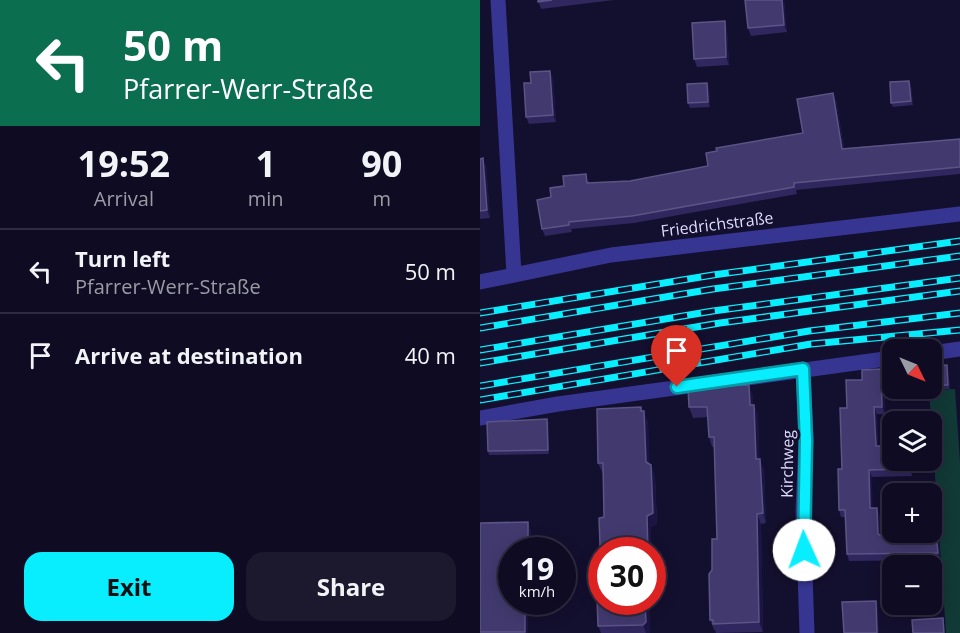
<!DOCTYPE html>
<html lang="en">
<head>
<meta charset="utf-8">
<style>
  :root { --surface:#0e0b22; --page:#1c192f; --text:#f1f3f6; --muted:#9b9ba5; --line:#2e2b40; --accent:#08eeff }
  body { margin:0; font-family:"Open Sans",sans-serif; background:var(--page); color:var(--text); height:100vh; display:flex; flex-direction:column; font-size:22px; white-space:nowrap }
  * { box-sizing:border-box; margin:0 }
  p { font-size:20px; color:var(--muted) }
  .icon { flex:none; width:33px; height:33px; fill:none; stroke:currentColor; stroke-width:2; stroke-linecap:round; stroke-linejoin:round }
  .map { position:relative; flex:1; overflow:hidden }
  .side { display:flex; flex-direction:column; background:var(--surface); width:480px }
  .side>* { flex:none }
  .hud { background:#0b6e4f; color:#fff; overflow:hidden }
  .needle { width:39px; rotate:133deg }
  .tools { position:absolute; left:402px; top:339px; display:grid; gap:12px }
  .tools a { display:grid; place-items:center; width:60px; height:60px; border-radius:12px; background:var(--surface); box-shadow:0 3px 15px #0003,0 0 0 2px var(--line); font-size:30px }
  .speed { position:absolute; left:18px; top:537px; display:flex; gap:12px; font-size:30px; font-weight:700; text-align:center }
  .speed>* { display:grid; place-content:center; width:78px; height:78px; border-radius:50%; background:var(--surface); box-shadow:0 3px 15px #0003,0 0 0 2px var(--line); line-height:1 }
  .speed small { font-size:15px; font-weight:400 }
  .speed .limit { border:9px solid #d22; background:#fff; color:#111 }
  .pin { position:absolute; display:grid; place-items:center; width:51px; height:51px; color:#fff; margin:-62px -26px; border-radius:50% 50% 50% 0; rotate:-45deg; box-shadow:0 0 6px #0007 }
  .pin .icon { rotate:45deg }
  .me { position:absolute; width:66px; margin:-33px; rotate:358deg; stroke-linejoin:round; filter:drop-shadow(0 0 4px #0008) }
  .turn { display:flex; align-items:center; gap:21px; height:126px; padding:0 24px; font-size:27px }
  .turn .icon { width:78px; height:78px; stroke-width:2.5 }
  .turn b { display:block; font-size:42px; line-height:51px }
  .eta { display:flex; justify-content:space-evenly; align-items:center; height:102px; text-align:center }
  .eta b { font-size:36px; font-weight:700; line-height:42px }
  .primary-button { display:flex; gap:12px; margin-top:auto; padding:12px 24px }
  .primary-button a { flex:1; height:69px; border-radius:18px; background:var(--accent); color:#111; font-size:24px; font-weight:700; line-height:69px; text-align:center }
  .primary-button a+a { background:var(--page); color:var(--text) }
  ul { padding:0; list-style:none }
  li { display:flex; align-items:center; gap:18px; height:84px; padding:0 24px; border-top:2px solid var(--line) }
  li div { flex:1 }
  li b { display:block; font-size:22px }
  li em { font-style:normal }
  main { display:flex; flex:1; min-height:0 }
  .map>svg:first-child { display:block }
  .green { fill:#113936 }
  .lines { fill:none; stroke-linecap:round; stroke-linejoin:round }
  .minor { stroke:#363592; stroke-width:15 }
  .rail-casing { stroke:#08eeff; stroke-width:7 }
  .rail { stroke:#130f2e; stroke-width:4.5; stroke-dasharray:14; stroke-linecap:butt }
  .wall { fill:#2f275d }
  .shaded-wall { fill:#1c1543 }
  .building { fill:#423a6f; stroke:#5b5485; stroke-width:1.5 }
  .route-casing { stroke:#059ba6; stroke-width:15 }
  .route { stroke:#08eeff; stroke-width:10 }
  .labels { text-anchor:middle; stroke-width:6; stroke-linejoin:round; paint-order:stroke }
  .street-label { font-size:16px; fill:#dfdcff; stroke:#130f2e }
</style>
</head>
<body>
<main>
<section class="side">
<div class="hud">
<div class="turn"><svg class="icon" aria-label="left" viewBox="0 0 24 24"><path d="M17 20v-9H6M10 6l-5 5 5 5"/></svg><div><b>50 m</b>Pfarrer-Werr-Straße</div></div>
</div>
<div class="eta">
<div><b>19:52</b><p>Arrival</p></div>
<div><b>1</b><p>min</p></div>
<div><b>90</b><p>m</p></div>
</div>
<ul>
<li><svg class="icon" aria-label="left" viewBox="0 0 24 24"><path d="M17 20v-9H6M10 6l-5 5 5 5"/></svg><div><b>Turn left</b><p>Pfarrer-Werr-Straße</p></div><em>50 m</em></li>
<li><svg class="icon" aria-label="arrive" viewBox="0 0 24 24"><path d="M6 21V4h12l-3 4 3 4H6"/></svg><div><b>Arrive at destination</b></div><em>40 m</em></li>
</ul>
<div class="primary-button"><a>Exit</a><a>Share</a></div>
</section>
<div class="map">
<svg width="480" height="633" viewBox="0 0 480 633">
  <rect width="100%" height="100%" fill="#130f2e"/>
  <path class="green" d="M475 389 480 462V633H466L449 390Z"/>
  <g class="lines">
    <path class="minor" d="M18 0 34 274
      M0 282 131 255 480 214
      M452 353 480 349
      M323 369 326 441 323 511 327 633
      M0 418 78 404 412 358"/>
    <defs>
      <path id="rail" d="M0 313 233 275 480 241
        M0 328 233 289 480 256
        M0 350 233 311 480 278
        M0 363 240 323 480 291
        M0 386 329 331 480 313
        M0 400 331 344 480 330"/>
    </defs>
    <use href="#rail" class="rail-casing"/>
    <use href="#rail" class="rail"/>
  </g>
  <path class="wall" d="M58 0H134L61 9Z
    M304 0 307 32 271 36 268 28Z
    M245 21 247 29 249 65 217 67 214 59Z
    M73 78 76 122 49 124 46 117 51 83Z
    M429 81 431 85 433 105 413 107 411 103Z
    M227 83 229 87 230 107 210 108 208 103Z
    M356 100 364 148 480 139V174L316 190 317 194 154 223 91 229 92 232 65 236 62 229 71 197 84 186 109 181V183L150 181 228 166 323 133Z
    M0 159 6 166 10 218 0 219Z
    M452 366 468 369 470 389 449 390 448 388H452Z
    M401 369 404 376 405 414H397L398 446 412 460H432V476L392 477V508L400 515 401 536 459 540 460 560 369 561 367 554 366 517H361L359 510 367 408 382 380Z
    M273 396V405H274L278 415 279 459 284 469 286 523 281 524 283 632 236 633 235 630H234L230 620 232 570 237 539 234 447H232L229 437 228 417 213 418 209 407Z
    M161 407 168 422 169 464 171 465 175 476 177 524 171 527 122 602H169L170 633H121L118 626 124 517 123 474 118 463Z
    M67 419 69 424V454L9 455 8 451Z
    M51 530 32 602H47L48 633H0V578Z"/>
  <path class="shaded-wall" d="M302 0H304L307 32 304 25Z
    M245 21 247 29 249 65 246 57Z
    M70 71 73 78 76 122 73 115Z
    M429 81 431 85 433 105 431 101Z
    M227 83 229 87 230 107 228 102Z
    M353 93 356 100 365 156 362 149Z
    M3 158 6 166 10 218 7 210Z
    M467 365 468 369 470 389 468 385Z
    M401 369 404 376 405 414 402 407Z
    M269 385 273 396V416L270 405Z
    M274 405 278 415 280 469 276 459Z
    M161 407 164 418V411L168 422 170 473 166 462Z
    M394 407 397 414 398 453 396 446Z
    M67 419 69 424V454L68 450Z
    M280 459 284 469 286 523 283 513Z
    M430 460H432V476L430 469Z
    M171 465 175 476 177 524 171 527 172 550H168L167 516Z
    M389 470 392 477 393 515 390 508Z
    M397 508 400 515 401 541 398 534Z
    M277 514 281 524 283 632 279 622Z
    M48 522 51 530V550H48Z
    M456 533 459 540 460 560 458 553Z
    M396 601 398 608 399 633H397Z
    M45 602H47L48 633H45Z
    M165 602H169L170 633H166L163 625Z"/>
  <path class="building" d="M58 0H72L58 2Z
    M265 0H302L304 25 268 28Z
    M245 21 246 57 214 59 212 23Z
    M70 71 73 115 46 117 44 83H51L50 72Z
    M429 81 431 101 411 103 410 82Z
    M227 83 228 102 208 103 207 84Z
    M353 93 362 149 480 139V167L314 183V187L152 216 89 222V225L62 229 57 200 71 197 70 188 84 186 83 176 106 174 107 183 150 181 228 166 226 153 237 151 236 148 323 133 317 99Z
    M3 158 7 210 0 211V159Z
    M467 365 468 385H452V366Z
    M401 369 402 407H394L396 446H412V460H430V469L389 470 390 508H397L398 534 402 536 456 533 458 553 367 554 365 510H359L358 469H362L360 408H367L366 380H382V370Z
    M269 385 270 405H274L276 459H280L283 513 277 514 279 622 233 624V620H230L229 574 232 570V539H237L234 437H229L227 407H209L208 387Z
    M161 407V411H164L166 462 171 465 173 513 167 516 168 550H122V602H165L166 622 163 625 118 626 116 572H121L119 518 124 517 123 463H118L117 409Z
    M67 419 68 450 8 451 7 422Z
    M48 522V550H32V602H45V632H0V523Z
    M396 601 397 633H364L362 602Z
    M463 618 464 633H433L432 620Z"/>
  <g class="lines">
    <defs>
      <path id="route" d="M197 387 323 369 326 441 324 550"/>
    </defs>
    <use href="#route" class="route-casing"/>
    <use href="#route" class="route"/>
  </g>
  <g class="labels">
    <g class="street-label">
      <text transform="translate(237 224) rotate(-7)" y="6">Friedrichstraße</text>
      <text transform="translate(307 464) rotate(-89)" y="6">Kirchweg</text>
    </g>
  </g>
</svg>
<div class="tools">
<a><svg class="needle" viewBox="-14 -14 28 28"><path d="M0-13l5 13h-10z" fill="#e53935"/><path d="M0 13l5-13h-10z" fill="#9b9ba5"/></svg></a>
<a><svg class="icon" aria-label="layers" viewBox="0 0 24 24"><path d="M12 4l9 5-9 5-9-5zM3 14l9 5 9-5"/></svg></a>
<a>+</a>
<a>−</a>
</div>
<div class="speed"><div>19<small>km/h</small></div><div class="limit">30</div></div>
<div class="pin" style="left:197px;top:387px;background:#d93025"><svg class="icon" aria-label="arrive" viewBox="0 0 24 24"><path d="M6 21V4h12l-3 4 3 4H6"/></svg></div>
<svg class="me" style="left:324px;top:550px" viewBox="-20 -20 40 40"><circle r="19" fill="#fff"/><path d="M0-13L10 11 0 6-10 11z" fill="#08eeff"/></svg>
</div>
</main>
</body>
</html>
